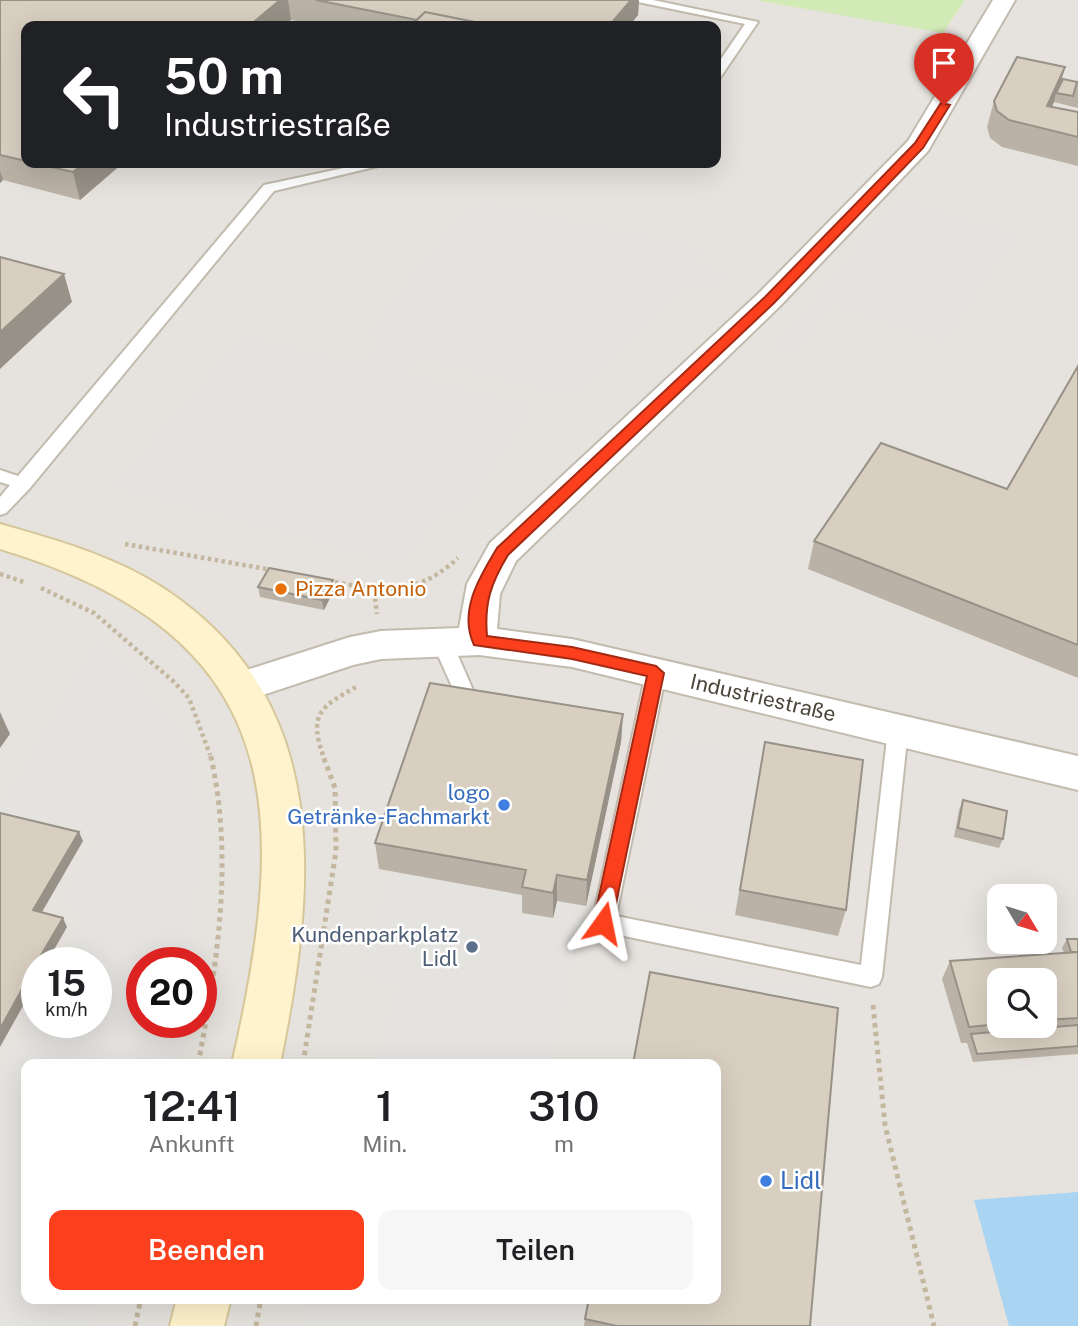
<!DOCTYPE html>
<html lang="de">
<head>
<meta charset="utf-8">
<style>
  :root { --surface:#fff; --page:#f6f6f6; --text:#202124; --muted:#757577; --accent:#fc3f1d }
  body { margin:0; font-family:"Public Sans",sans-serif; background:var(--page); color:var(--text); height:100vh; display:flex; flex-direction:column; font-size:26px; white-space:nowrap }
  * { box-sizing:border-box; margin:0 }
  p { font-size:23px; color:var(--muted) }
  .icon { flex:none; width:38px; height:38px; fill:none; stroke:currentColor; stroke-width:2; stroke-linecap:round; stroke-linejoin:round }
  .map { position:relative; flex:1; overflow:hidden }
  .panel { position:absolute; left:21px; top:1059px; width:700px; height:245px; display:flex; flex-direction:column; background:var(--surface); border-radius:14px; box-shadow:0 7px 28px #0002 }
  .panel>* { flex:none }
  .banner { position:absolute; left:21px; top:21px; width:700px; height:147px; border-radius:14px; box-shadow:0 7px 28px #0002; background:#202124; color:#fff; overflow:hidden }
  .needle { width:46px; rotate:128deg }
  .buttons { position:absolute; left:987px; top:884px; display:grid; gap:14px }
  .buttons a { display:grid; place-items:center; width:70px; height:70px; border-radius:14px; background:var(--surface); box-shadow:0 7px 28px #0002; font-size:35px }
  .speed { position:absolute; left:21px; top:947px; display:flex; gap:14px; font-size:35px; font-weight:700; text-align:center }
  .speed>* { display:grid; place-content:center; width:91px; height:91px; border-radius:50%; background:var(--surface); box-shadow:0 7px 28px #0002; line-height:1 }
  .speed small { font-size:18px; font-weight:400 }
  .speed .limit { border:10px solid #d22; background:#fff; color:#111 }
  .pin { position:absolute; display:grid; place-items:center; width:60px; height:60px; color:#fff; margin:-72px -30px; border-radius:50% 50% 50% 0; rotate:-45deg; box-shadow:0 0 7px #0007 }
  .pin .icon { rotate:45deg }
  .me { position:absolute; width:77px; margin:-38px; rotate:12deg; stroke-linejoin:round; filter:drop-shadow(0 0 5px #0008) }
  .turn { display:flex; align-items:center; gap:24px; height:147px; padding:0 28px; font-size:32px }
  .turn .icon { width:91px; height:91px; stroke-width:2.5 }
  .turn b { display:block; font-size:49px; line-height:60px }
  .eta { display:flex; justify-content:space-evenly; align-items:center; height:119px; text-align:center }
  .eta b { font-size:42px; font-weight:600; line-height:49px }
  .primary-button { display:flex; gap:14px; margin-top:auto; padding:14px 28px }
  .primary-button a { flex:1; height:80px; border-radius:14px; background:var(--accent); color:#fff; font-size:28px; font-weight:600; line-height:80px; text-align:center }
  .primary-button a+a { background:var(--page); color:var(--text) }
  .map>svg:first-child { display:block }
  .industrial { fill:#e6e2dd; fill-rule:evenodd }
  .green { fill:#d2eab5 }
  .parking { fill:#e5e3e0 }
  .water { fill:#a9d4f2 }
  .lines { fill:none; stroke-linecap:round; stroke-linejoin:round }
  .service-casing { stroke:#c2bbae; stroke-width:4 }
  .minor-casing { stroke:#c2bbae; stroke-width:4 }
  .secondary-casing { stroke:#d6c79b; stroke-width:4 }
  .path-far1 { stroke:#c4b79f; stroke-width:4.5; stroke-dasharray:3.5 3.5; stroke-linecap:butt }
  .path { stroke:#c4b79f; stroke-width:5; stroke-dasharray:4.5 4.5; stroke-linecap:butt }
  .service { fill:#fff; fill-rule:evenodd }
  .minor { fill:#fff; fill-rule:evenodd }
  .secondary { fill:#fff3cd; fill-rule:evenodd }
  .wall { fill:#bab2a6; fill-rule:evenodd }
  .shaded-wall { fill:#979187 }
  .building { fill:#d8cfc1; stroke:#979187; stroke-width:2 }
  .route { fill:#fc3f1d; stroke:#a42913; stroke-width:2 }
  .food-dot { fill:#e8710a; stroke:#fff; stroke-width:2.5 }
  .shop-dot { fill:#3f7fe0; stroke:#fff; stroke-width:2.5 }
  .service-dot { fill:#5c6f8a; stroke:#fff; stroke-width:2.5 }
  .labels { text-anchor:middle; stroke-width:5; stroke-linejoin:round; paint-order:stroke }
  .food-label { font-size:21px; fill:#c56008; stroke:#fff; text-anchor:start }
  .street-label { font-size:21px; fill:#4b4439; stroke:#fff }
  .shop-label { font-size:21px; fill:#366cbe; stroke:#fff; text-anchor:end }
  .service-label { font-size:21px; fill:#4e5e75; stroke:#fff; text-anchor:end }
  .near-shop-label { font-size:24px; fill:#366cbe; stroke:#fff; text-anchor:start }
</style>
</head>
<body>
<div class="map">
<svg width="1078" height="1326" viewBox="0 0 1078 1326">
  <rect width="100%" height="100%" fill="#f6f3ec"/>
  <path class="industrial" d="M0 0H1078V1326H0ZM26 26H716V163H26ZM999 896H1045V942H999ZM37 962H96V1022H37ZM142 962H201V1022H142ZM999 980H1045V1026H999ZM26 1064H716V1298H26Z"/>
  <path class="green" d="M755 0H965L943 33Z"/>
  <path class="parking" d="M897 199 1018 235 944 341 834 305 793 355 773 349Z
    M488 203 704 249 691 261 728 275 714 289 687 282 583 392 566 395 417 358 407 374 533 407 462 514 442 509 403 564 112 486 245 335 360 364 381 338 368 334 456 220 467 210Z
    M99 637 187 739 198 826 192 962H142V1022H188L176 1064H26V1298L100 1299 90 1326H0V1075L37 1006V1022H96V962H60L88 910 59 905 96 839 0 814V810Z
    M669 739 762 756 735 915 634 895Z
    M392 871 526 896 553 918 557 901 586 906 550 1064H376L399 983 359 976Z
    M654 960 833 994 830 1033 647 997Z
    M309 1299H591L586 1326H302Z"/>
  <path class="water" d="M1078 1192V1326H1009L974 1200Z"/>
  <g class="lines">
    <defs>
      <path id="service" d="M628 0H653L758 22 720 78 716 79V66L745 24Z
        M367 163H391L274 191 30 488 6 513 0 515V497L10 485 0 482V470L18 476 264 185Z
        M442 635 452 642 476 697 483 700 486 705 483 710 476 713 462 709 432 642Z
        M656 666 663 668 666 673 616 916 861 965 888 730 891 724H905L908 730 882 977 879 984 871 987 595 930 592 923 646 673 649 668Z"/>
      <path id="minor" d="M993 0H1015L928 151 780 306 516 561 500 594 497 629 572 639 1078 756V790L572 667 479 655 381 659 353 665 242 702 228 698 222 687 228 676 350 637 381 631 459 628 467 584 490 543 758 294 908 141Z"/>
      <path id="secondary" d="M0 524C56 540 114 556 163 588 335 701 316 887 280 1064H232C291 807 286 635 0 549Z
        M177 1298H231L224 1326H170Z"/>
    </defs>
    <use href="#service" class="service-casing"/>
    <use href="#minor" class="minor-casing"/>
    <use href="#secondary" class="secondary-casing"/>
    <path class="path-far1" d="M125 544 272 570
      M0 574 24 582
      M328 581 374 589 377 614
      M41 588 94 613 173 681 189 698 210 755
      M374 589C409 591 433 581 458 558
      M323 755C308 713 322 706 358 686"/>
    <path class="path" d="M873 1005 885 1125 934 1326
      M198 1064C218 962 234 855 210 753
      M303 1064 336 851 335 788 322 753
      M135 1326 141 1298
      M256 1326 261 1298"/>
    <use href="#service" class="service"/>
    <use href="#minor" class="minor"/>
    <use href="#secondary" class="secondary"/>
  </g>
  <path class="wall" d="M0 0H639L638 15 629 26H322L291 20 26 26V163H123L80 200 3 180 0 183Z
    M1078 79V108L1054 102 1052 107 1078 112V166L1002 147 990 138 987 127 994 101 1077 82Z
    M1078 366V678L808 569 814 541 1007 489Z
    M333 580 334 590 324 610 260 597 258 587Z
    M623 714 621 742 586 906 557 901 553 918 522 913V895L379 869 375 843Z
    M765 742 846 910 838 936 735 915Z
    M963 800 1003 839 999 848 954 837 959 810Z
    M1067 939H1078V1054L973 1062 967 1043H961L942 979 950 961 1064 953 1062 948ZM999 980H1045V1026H999Z
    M585 1319 810 1326H584Z"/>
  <path class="shaded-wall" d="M280 0H288L291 20 283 26H249Z
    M631 0H639L638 15 629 26H609Z
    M1065 67 1058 93H1056L1054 102 1044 123 1047 106Z
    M84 163H123L80 200 73 172Z
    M0 171 3 180 0 183Z
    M64 274 72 302 0 369V332Z
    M333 580 334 590 324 610 322 600Z
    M0 712 10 734 0 748Z
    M623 714 621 742 586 906 587 880Z
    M79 832 83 841 38 919 33 910Z
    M557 875V901L553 918V893Z
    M63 918 67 927 47 962H38Z
    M37 964V981L0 1047V1029Z"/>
  <path class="building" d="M0 0H280L249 26H26V161L0 155Z
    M316 0H631L609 26H495L425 12 417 20Z
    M425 12 495 26H410Z
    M1017 57 1065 67 1047 106 1078 112V137L1009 120 997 111 994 101Z
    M1063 79 1077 82 1073 96 1056 93Z
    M33 163H84L73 172Z
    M0 257 64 274 0 332Z
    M1078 366V645L814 541 881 443 1007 489Z
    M269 568 333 580 322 600 258 587Z
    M430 683 623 714 587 880 557 875 553 893 522 887 526 870 375 843Z
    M765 742 863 760 846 910 740 890Z
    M963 800 1007 811 1003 839 958 828Z
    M0 813 79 832 33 910 63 918 37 962 0 1029Z
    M1067 939H1078V952H1071Z
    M1078 952V1018L1045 1020V980H999V1024L969 1027 950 961Z
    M650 972 838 1008 810 1326H617L585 1319 589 1298H716V1064H633Z
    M1078 1025V1046L977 1054 971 1034Z"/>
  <path class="route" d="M941 103 950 105 923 148 774 303 508 555C491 583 484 603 487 636L572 647 656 666 664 673 612 923 609 929H596L593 923 647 676 572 659 474 645C458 611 480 576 497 548L765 297 915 143Z"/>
  <circle class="food-dot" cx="281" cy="589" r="7"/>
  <g class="shop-dot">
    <circle cx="504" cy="805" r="7"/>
    <circle cx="766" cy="1181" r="7"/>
  </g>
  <circle class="service-dot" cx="472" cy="947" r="7"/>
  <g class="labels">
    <g class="food-label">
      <text x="295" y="596">Pizza Antonio</text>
    </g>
    <g class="street-label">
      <text transform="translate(763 698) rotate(13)" y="7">Industriestraße</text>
    </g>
    <g class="shop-label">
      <text x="490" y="800">logo<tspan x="490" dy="24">Getränke-Fachmarkt</tspan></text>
    </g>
    <g class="service-label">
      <text x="458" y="942">Kundenparkplatz<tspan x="458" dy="24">Lidl</tspan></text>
    </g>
    <g class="near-shop-label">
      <text x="780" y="1189">Lidl</text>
    </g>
  </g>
</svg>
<div class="buttons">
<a><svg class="needle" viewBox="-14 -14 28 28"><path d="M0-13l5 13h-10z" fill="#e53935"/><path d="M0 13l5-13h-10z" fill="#757577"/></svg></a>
<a><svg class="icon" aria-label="search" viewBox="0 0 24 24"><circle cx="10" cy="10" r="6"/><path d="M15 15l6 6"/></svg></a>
</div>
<div class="speed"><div>15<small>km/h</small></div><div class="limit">20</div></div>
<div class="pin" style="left:944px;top:105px;background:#d93025"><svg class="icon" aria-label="arrive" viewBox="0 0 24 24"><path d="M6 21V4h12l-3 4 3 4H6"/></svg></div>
<svg class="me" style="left:603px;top:923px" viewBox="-20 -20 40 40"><path d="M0-17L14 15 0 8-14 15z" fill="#fc3f1d" stroke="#fff" stroke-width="4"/></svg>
<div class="banner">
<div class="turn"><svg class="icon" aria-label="left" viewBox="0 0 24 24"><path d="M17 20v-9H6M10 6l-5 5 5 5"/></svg><div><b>50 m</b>Industriestraße</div></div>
</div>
<section class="panel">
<div class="eta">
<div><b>12:41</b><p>Ankunft</p></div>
<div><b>1</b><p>Min.</p></div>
<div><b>310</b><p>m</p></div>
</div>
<div class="primary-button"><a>Beenden</a><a>Teilen</a></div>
</section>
</div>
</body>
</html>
